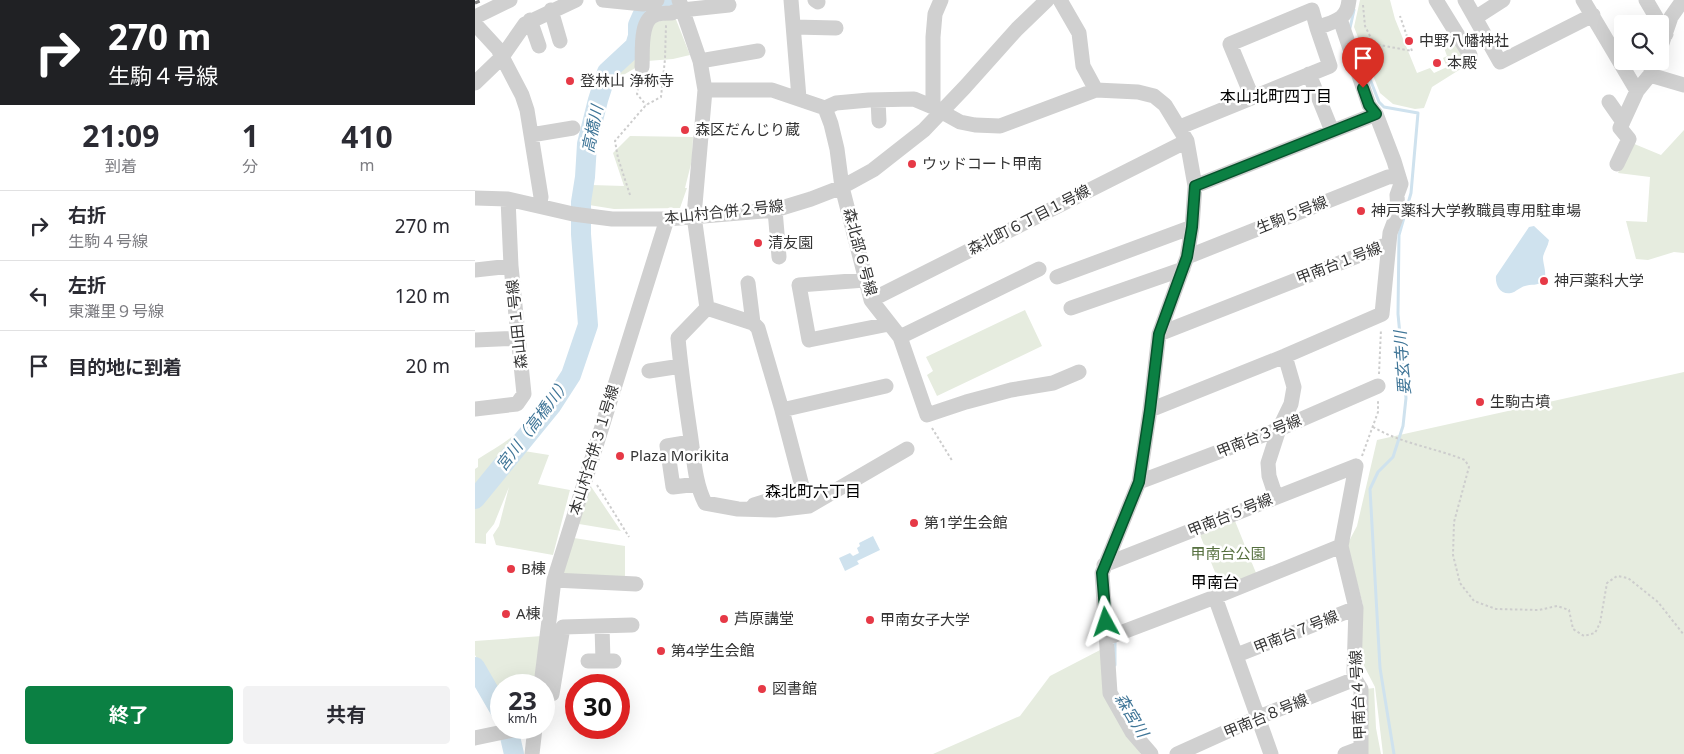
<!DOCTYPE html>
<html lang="ja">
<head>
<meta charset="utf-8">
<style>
  :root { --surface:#fff; --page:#f2f2f3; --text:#2b2b33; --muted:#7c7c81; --line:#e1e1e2; --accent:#0b8043 }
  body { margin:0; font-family:"Noto Sans","Noto Sans JP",sans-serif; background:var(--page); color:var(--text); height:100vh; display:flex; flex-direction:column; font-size:19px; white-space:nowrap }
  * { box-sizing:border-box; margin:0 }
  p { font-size:16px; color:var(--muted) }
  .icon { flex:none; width:28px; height:28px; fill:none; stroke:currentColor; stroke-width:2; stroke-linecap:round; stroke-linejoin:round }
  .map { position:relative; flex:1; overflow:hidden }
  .side { display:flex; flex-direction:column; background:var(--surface); width:475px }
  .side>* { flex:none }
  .guide { background:#202124; color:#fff; overflow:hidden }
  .tools { position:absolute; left:1139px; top:15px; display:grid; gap:10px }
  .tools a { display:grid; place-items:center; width:55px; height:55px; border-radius:5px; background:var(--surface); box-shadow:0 5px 20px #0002; font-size:25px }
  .speed { position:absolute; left:15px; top:674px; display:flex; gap:10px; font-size:25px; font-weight:700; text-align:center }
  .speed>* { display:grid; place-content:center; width:65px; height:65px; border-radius:50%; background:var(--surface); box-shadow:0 5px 20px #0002; line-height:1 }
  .speed small { font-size:12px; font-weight:400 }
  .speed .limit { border:8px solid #d22; background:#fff; color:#111 }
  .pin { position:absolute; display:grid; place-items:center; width:42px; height:42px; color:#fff; margin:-51px -21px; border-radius:50% 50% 50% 0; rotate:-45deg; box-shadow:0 0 5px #0007 }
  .pin .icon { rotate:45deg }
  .me { position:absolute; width:55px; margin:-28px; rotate:355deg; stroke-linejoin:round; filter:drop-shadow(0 0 4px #0008) }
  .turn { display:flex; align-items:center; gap:18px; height:105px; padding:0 25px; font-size:22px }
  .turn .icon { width:65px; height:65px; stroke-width:2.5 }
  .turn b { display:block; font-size:35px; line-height:42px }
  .eta { display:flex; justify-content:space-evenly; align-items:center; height:85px; text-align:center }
  .eta b { font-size:30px; font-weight:700; line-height:35px }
  .action { display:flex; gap:10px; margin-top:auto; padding:10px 25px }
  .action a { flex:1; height:58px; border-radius:5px; background:var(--accent); color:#fff; font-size:20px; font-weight:700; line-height:58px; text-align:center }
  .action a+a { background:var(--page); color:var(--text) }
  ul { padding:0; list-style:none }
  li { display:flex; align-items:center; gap:15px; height:70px; padding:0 25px; border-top:1px solid var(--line) }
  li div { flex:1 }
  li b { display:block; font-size:19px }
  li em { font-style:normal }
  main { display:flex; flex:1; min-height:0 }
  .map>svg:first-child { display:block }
  .green { fill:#e6ecdf }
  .water { fill:#cfe2ee }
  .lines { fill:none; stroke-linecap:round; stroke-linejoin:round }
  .stream { stroke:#cfe2ee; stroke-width:3 }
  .river { stroke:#cfe2ee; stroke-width:20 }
  .path { stroke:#cdcdcd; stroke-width:2; stroke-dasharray:2.5 2.5; stroke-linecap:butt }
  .minor { stroke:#d0d0d0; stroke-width:15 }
  .rail { stroke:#888; stroke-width:3; stroke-dasharray:5 4; stroke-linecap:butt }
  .route-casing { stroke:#07532c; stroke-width:12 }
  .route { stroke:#0b8043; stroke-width:9 }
  .poi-dot { fill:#e63946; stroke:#fff; stroke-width:2 }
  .labels { text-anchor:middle; stroke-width:5; stroke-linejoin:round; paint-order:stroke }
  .poi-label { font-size:15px; fill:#333; stroke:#fff; text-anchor:start }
  .street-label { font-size:15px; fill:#333; stroke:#fff }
  .park-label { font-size:15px; fill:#56703f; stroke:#fff }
  .neighbourhood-label { font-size:16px; fill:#000; stroke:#fff }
  .water-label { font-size:16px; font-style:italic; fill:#3f7597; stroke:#fff }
</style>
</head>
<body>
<main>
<section class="side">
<div class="guide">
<div class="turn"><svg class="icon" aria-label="right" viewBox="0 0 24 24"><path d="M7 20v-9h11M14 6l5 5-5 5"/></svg><div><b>270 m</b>生駒４号線</div></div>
</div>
<div class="eta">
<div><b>21:09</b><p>到着</p></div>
<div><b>1</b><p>分</p></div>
<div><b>410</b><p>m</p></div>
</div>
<ul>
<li><svg class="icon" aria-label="right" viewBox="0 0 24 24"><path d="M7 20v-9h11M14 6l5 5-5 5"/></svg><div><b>右折</b><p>生駒４号線</p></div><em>270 m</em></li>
<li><svg class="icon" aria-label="left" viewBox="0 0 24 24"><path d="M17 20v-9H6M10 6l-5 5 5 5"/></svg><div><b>左折</b><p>東灘里９号線</p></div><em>120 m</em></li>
<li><svg class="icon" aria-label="arrive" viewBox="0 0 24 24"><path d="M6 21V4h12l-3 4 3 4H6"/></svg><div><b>目的地に到着</b></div><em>20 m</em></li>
</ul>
<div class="action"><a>終了</a><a>共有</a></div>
</section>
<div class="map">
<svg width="1209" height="754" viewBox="0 0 1209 754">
  <rect width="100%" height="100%" fill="#fff"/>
  <path class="green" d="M885 0H915L920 19 942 73 955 68 959 73 972 67 968 58 972 56 968 45 978 39 993 55 992 65 957 87 949 108 940 109 918 104 905 93 879 27Z
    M200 17 215 55 198 59 172 61 145 77 140 68 170 40 171 25Z
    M1209 130V253L1199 252 1173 260 1161 259 1151 221 1172 222 1175 177 1143 173 1157 143 1186 155Z
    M155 136 218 137 217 160 210 188H212L205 208 139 209 114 205 116 185 149 186 138 153Z
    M550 310 567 346 462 396 452 375 458 371 451 357Z
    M1209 372V754H908L900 687 885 658 888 605 872 545 882 526 902 440Z
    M72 399 80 403 49 451 74 455 63 484 95 490 78 555 21 545 18 535 24 526 34 487 19 524 11 534V544L0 543V469L3 467V459C32 441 53 429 72 399Z
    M115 485 146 531 104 524Z
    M760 521 781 573 746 587 725 535Z
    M99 538 150 546V577L85 575Z
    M67 636 60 685H26V698L0 655V641Z
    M627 649 629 694 666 754H458L545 716 575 676Z
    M899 688 901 728 906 754H892L891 689Z"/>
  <path class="water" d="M1059 226 1074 240C1073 247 1068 253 1068 258 1068 264 1073 276 1068 281 1064 286 1055 284 1050 286 1045 287 1041 292 1036 293 1025 295 1020 285 1021 276L1054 227Z
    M398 536 405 550 382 561 384 564 370 571 364 558 375 553 378 556 384 553 382 548 385 546 384 543Z"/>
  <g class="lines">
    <path class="stream" d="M875 28 879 10
      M880 41 904 102 909 107 943 113 936 193 924 235 923 314 931 398 928 426 918 457 903 472 895 489 905 668 919 754
      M640 642V665"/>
    <path class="river" d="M0 499 76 406 96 375 113 325 106 234V202L110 177 112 144 123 100 132 72 160 46 163 36V25L167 16 173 9 187 5 192 0
      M0 667 26 712
      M33 728 39 754"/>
    <path class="path" d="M888 5 890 26 899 44 937 51 925 16
      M165 78 162 94 171 105
      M155 195 143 158 140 141 171 105 186 97 190 59 191 25
      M904 374 906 329
      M898 427C925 443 960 448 990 460L994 467 979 522 978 555 985 583 999 601 1021 609 1064 610 1082 606 1094 610 1098 629 1109 636 1120 633 1125 623 1132 583 1142 576 1153 578 1183 602 1209 635
      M457 428 478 462
      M887 456 903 412V401
      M122 485 154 537"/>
    <path class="minor" d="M128 0 168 4 182 0
      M204 0 225 61 230 90 219 216 232 308
      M316 0 324 98
      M340 0 343 2
      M466 0 460 14 458 37V107L485 122 500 125 525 126 621 90 663 92 679 96 690 105 712 141 720 186 717 227 712 257 684 334 675 410 664 482 627 573 635 693 657 732 676 754
      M585 0 604 33 608 66 621 90
      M961 0 995 55
      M990 0 1025 62 1118 15
      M1108 0 1162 91
      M1171 0 1191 34
      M76 10 85 41
      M198 12 207 10 254 5
      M0 17 35 0
      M1000 18 1028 0
      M55 20 64 46
      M0 24 23 49 47 95 52 110 66 197 64 206
      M319 27 361 28
      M1185 49 1196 17 1208 0
      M225 61 283 51
      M167 67C168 53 164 20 180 15 185 13 192 13 197 13
      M834 74 857 131
      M1175 75 1209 85
      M0 83 27 57 50 24 101 0
      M230 90H297L350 108 361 103 394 100 439 99 458 107
      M777 97 755 44 837 10 842 28C859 21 872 21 874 0
      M403 100 404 121
      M1134 102 1148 122
      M350 108 356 124 362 149 367 187 396 300 425 337 452 415 491 402 536 390 578 383 604 372
      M705 127 855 66 842 28
      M56 135 98 128
      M1142 164 1154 139 1145 128 1162 91 1175 75 1180 61
      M720 186 901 114
      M0 198 33 199 98 214 137 219H192L300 210 336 199 367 187 398 170 449 130 490 87 542 29 572 0
      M300 210 304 257
      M712 257 913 177 923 176
      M0 270 36 266
      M582 277 717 227
      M390 280 324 285 334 340 414 324
      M273 283 278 323
      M396 300 712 141
      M232 308 203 338C206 372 211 405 216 439 219 460 220 483 230 503L263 509 300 510 334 506 432 449
      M232 308 278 323 283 328 307 410 328 490 279 505
      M596 308 708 269
      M684 334 913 244
      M425 337 564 269
      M0 340 44 338
      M174 371 206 366
      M0 409 42 404 49 394 36 266 33 199
      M307 410 411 386
      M675 410 810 356 907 314 915 233 923 212 922 195 926 184 919 161 901 114 894 105 865 19
      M216 442 192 446 198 487 223 484
      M881 466 866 546 881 608 879 672 880 679 886 689V754
      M664 482 804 429 903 386
      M801 497 794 476 793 463 804 429 816 404 819 387 810 356
      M629 565 881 466
      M79 580 161 584
      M740 597 796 754
      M127 626 128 661
      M632 638 740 597 866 546
      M762 655 881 608
      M113 661H139
      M66 685 79 580 192 219
      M69 694H77L88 627 157 625
      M0 738 48 728
      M57 754 60 728
      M702 754 784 717 880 679
      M870 754 886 748"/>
    <path class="rail" d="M0 3 7 0"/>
  </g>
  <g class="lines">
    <defs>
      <path id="route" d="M631 622 627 573 664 482 675 410 684 334 712 257 717 227 720 186 901 114 894 105 888 88"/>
    </defs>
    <use href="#route" class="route-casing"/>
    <use href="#route" class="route"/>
  </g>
  <g class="poi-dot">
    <circle cx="934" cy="41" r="5"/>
    <circle cx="962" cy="63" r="5"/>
    <circle cx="95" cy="81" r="5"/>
    <circle cx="210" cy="130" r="5"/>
    <circle cx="437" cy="164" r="5"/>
    <circle cx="886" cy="211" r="5"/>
    <circle cx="283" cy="243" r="5"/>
    <circle cx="1069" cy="281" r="5"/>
    <circle cx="1005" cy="402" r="5"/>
    <circle cx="145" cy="456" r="5"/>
    <circle cx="439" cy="523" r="5"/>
    <circle cx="36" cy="569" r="5"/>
    <circle cx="31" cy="614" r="5"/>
    <circle cx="249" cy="619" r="5"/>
    <circle cx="395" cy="620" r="5"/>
    <circle cx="186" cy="651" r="5"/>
    <circle cx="287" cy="689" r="5"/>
  </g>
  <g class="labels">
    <g class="poi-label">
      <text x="944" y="46">中野八幡神社</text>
      <text x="972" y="68">本殿</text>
      <text x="105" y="86">登林山 浄称寺</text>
      <text x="220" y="135">森区だんじり蔵</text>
      <text x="447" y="169">ウッドコート甲南</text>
      <text x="896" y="216">神戸薬科大学教職員専用駐車場</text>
      <text x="293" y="248">清友園</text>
      <text x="1079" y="286">神戸薬科大学</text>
      <text x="1015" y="407">生駒古墳</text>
      <text x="155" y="461">Plaza Morikita</text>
      <text x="449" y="528">第1学生会館</text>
      <text x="46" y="574">B棟</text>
      <text x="41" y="619">A棟</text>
      <text x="259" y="624">芦原講堂</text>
      <text x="405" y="625">甲南女子大学</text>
      <text x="196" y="656">第4学生会館</text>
      <text x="297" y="694">図書館</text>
    </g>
    <g class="street-label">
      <text transform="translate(249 212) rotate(-6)" y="5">本山村合併２号線</text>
      <text transform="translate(817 215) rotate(-22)" y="5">生駒５号線</text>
      <text transform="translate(554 220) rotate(-27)" y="5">森北町６丁目１号線</text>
      <text transform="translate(385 252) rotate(75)" y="5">森北部６号線</text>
      <text transform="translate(864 263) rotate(-21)" y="5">甲南台１号線</text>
      <text transform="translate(42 324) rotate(-96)" y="5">森山田１号線</text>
      <text transform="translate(784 436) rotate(-22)" y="5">甲南台３号線</text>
      <text transform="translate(119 450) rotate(-73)" y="5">本山村合併３１号線</text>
      <text transform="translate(755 515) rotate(-22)" y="5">甲南台５号線</text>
      <text transform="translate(821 632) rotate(-22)" y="5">甲南台７号線</text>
      <text transform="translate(883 695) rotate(-93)" y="5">甲南台４号線</text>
      <text transform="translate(791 716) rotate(-23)" y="5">甲南台８号線</text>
    </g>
    <g class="park-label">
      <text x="753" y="559">甲南台公園</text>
    </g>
    <g class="neighbourhood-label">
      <text x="801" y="102">本山北町四丁目</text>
      <text x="338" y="497">森北町六丁目</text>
      <text x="740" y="588">甲南台</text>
    </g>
    <g class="water-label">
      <text transform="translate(117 129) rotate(-78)" y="6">高橋川</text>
      <text transform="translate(927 363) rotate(-94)" y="6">要玄寺川</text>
      <text transform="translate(58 424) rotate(-53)" y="6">宮川（高橋川）</text>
      <text transform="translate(657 715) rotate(59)" y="6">森宮川</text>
    </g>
  </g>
</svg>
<div class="tools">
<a><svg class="icon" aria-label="search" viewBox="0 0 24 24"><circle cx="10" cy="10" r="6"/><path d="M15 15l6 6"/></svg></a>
</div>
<div class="speed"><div>23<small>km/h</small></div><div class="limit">30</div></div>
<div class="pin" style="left:888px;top:88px;background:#d93025"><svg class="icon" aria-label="arrive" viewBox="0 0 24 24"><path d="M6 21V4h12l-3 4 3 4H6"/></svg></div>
<svg class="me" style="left:631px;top:622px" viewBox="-20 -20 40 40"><path d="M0-17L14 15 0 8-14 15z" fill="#0b8043" stroke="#fff" stroke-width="4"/></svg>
</div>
</main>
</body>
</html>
